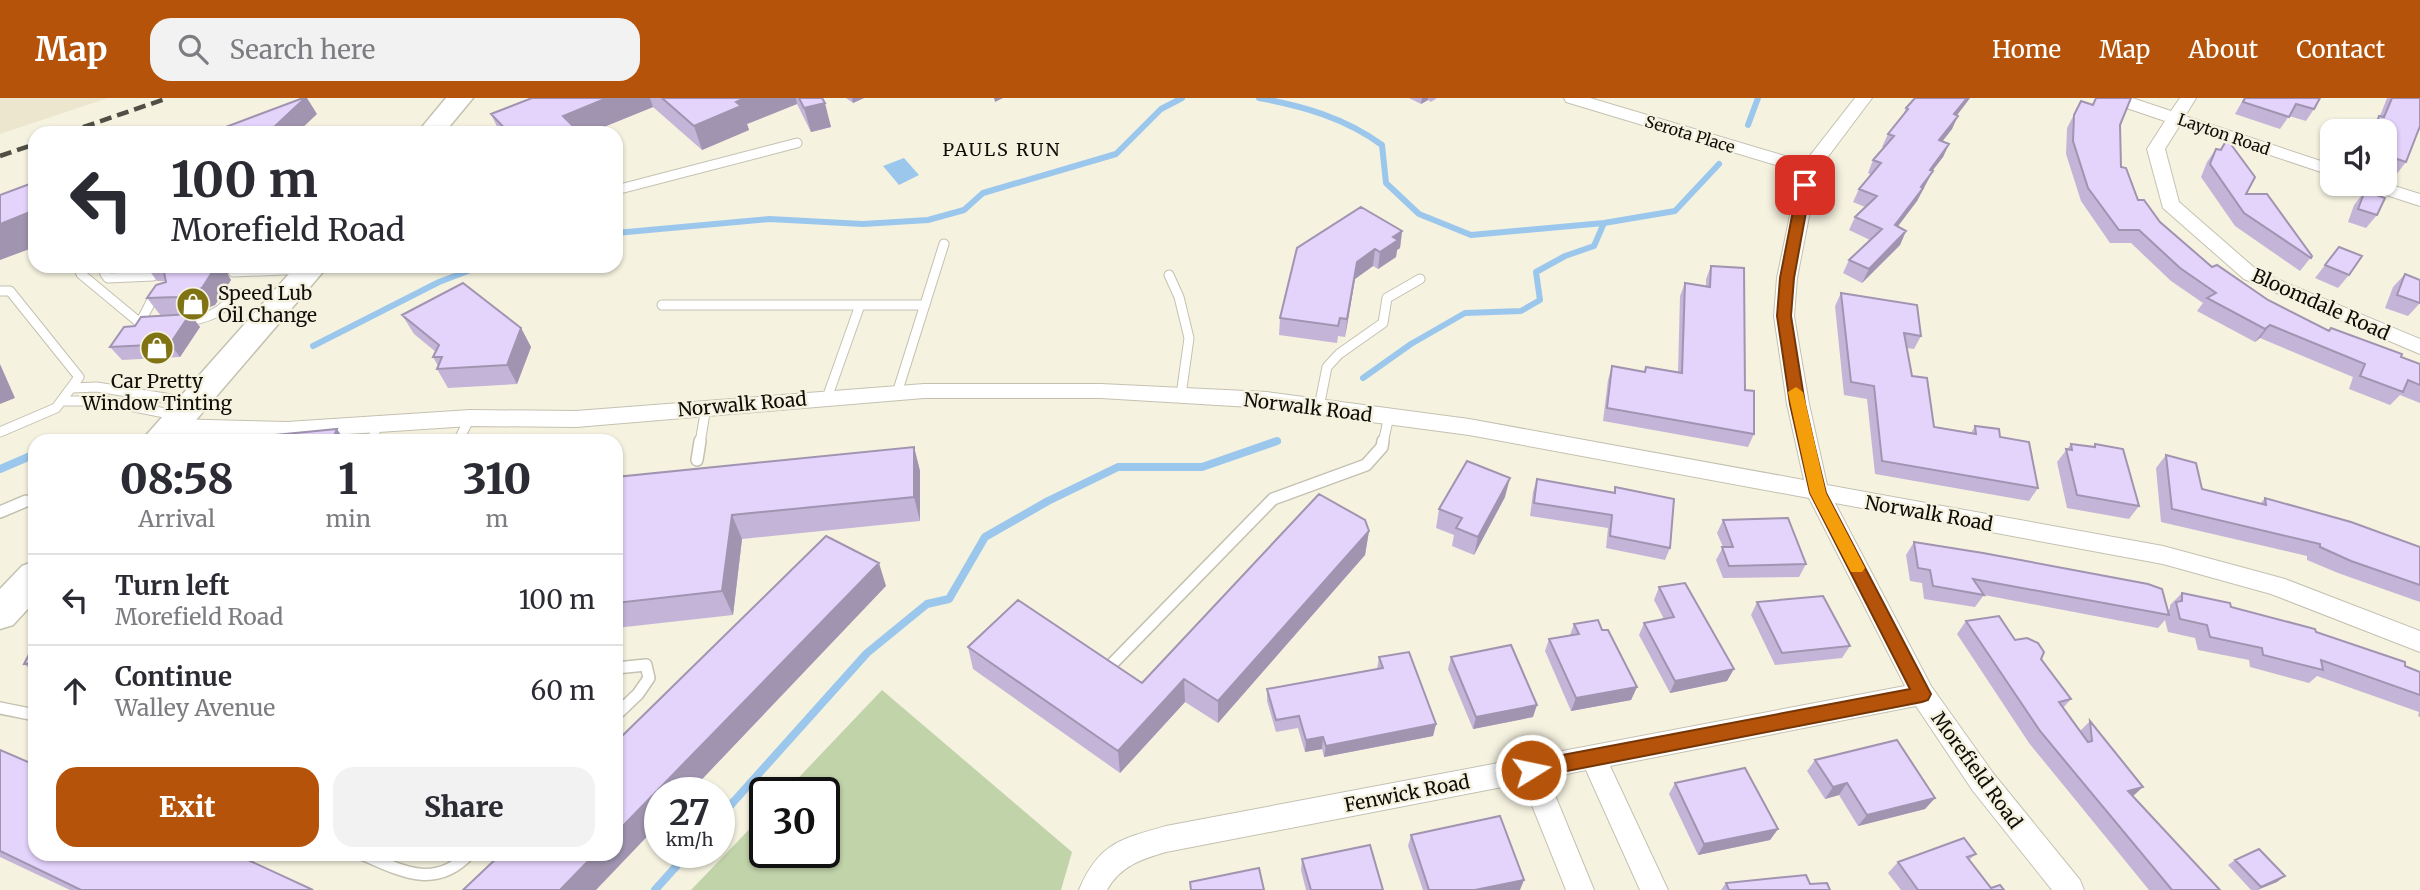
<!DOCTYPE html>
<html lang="en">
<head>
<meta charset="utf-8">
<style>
  :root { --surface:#fff; --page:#f2f2f3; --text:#2b2b33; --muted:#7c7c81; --line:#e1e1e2; --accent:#b45309 }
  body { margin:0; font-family:Merriweather,serif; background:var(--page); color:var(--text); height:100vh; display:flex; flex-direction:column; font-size:26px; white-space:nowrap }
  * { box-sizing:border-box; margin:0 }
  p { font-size:23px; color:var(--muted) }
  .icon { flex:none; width:38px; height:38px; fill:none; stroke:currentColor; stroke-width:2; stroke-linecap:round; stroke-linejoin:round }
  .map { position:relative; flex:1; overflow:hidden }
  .panel { position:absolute; left:28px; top:336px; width:595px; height:427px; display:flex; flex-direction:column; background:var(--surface); border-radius:21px; box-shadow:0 2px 5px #0004 }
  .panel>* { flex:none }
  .guide { position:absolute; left:28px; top:28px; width:595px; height:147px; border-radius:21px; box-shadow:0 2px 5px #0004; background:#fff; color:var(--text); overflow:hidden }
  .tools { position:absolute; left:2320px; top:21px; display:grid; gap:14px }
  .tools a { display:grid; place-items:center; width:77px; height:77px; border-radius:14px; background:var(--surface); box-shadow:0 2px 5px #0004; font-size:35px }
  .speed { position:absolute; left:644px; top:679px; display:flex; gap:14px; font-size:35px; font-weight:700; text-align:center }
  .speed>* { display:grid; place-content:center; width:91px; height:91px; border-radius:50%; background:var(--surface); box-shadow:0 2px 5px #0004; line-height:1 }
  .speed small { font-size:18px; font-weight:400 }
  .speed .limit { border:4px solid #111; border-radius:10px; background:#fff; color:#111 }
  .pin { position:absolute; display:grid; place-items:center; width:60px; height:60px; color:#fff; margin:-30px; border-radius:14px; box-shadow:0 4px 10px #0006 }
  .me { position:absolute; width:77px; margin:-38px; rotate:80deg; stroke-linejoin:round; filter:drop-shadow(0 0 5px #0008) }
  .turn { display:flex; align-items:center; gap:24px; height:147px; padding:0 28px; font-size:32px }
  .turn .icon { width:91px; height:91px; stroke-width:2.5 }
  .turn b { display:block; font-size:49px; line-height:60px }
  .eta { display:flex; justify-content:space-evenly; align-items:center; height:119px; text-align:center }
  .eta b { font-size:42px; font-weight:800; line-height:49px }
  .action { display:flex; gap:14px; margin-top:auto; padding:14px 28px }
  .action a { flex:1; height:80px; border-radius:21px; background:var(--accent); color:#fff; font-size:28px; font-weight:800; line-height:80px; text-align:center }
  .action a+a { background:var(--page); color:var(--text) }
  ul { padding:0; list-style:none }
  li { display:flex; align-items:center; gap:21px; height:91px; padding:0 28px; border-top:2px solid var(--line) }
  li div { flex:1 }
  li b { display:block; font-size:26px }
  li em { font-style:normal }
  header { display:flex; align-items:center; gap:42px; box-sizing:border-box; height:98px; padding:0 35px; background:var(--accent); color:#fff }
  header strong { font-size:33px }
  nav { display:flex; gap:38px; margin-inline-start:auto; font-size:24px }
  .search { width:490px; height:63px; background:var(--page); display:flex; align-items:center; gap:18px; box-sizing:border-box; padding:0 24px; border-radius:21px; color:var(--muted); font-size:26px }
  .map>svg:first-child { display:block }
  .built { fill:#ece6ce }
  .green { fill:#c1d3a9 }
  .water { fill:#9cc7ed }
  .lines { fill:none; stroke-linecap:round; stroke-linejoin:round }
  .stream-far1 { stroke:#9cc7ed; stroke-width:6 }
  .stream { stroke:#9cc7ed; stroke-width:8 }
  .lane-far1-casing { stroke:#c5c1b1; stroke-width:11 }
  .lane-casing { stroke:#c5c1b1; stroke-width:14 }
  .street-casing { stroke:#c5c1b1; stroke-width:2 }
  .primary-casing { stroke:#c5c1b1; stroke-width:3 }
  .lane-far1 { stroke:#fff; stroke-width:9 }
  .lane { stroke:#fff; stroke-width:11 }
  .street { fill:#fff; fill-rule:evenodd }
  .primary { fill:#fff; fill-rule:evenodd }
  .rail { stroke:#504e45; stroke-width:4.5; stroke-dasharray:12 6; stroke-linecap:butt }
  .wall { fill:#c4b5d8 }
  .shaded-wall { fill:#a094b0 }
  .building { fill:#e4d3fb; stroke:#a094b0; stroke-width:2 }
  .route { fill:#b45309; stroke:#753606; stroke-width:2 }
  .slow { fill:#f59e0b }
  .labels { text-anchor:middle; stroke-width:5; stroke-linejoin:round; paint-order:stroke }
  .far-street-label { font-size:16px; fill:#0f0d08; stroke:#f5f2e0 }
  .far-neighbourhood-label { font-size:18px; letter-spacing:2px; fill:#0f0d08; stroke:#f5f2e0 }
  .poi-label { font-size:19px; fill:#0f0d08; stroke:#f5f2e0; text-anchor:start }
  .street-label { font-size:19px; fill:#0f0d08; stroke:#f5f2e0 }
</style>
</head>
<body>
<header>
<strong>Map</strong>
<div class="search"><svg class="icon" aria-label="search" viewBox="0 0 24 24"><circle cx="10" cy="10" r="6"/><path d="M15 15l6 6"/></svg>Search here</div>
<nav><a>Home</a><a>Map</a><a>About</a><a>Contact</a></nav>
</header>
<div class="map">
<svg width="2420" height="792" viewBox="0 0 2420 792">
  <rect width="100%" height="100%" fill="#f5f2e0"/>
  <path class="built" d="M0 0H108L0 36Z"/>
  <path class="green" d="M882 592 1072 754 1061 792H691L765 715V754H824V695H784Z"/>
  <path class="water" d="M904 60 919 77 899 87 883 68Z"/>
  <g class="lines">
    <path class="stream-far1" d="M1259 0C1303 8 1345 20 1382 47L1386 85 1419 116 1471 137 1604 125 1675 113 1719 66
      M1748 27 1758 0
      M616 135 769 121 863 126 928 122 964 112 983 95 1116 56 1161 11 1182 0
      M313 248 439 184 481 168
      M1363 280 1411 246 1465 215 1521 213 1540 202 1536 174 1565 158 1594 148 1604 125
      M66 343 75 339
      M1272 345 1278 343"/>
    <path class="stream" d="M0 371 35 356
      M719 720 867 555 927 506 949 501 985 439 1048 403 1118 369H1202L1277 343
      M655 792 689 754"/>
    <defs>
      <path id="lane-far1" d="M616 92 797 45
        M78 168 81 176 140 225H150
        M108 168 105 176 108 180 153 178
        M233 174 307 171
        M1169 177 1179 199 1189 240 1181 297
        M0 193H10L79 279 56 310 0 334
        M662 207H925
        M184 223C207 221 222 215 235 196H286
        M140 225 154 198H159
        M72 290 97 289 190 304
        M897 295 944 146
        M827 300 860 207
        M62 303H104L180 318
        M1319 309 1327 269 1339 256 1383 225 1387 200 1420 181
        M371 343 379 325
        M458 343 470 320
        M700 345 706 309
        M1383 345 1389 318"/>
      <path id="lane" d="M697 362 700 343
        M0 414 26 403
        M1113 565 1273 401 1366 367 1382 349 1383 343
        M616 570 646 567 649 580 638 596 616 617
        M0 610 35 617
        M362 756C401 773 435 792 469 756"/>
      <path id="street" d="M1564 0H1590L1805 64 1855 0H1872L1818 72 1797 180 1794 218 1809 306 1827 387 2163 448 2285 481 2420 533V554L2271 496 2163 466 1835 405 1931 588 1993 675 2080 782 2084 792H2052L1973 693 1916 608 1610 668 1668 792H1640L1586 672 1548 680 1594 792H1566L1523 685 1166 754C1142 761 1120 768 1107 792H1079C1098 746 1120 741 1166 728L1905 588 1809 400 1469 337 1267 310 1101 300H924L576 329 470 328 287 340 171 337 163 335 160 329 163 323 171 321 287 324 470 312 576 313 924 286H1101L1267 294 1469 321 1804 382 1787 306 1774 218 1777 180 1799 74 1566 4Z
        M2107 0H2132L2171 13 2180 0H2196L2185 18 2333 67V78L2180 27 2165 51 2179 104 2258 173 2420 241V256L2244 181 2163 110 2147 51 2165 23 2109 4Z
        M2385 85 2420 96V108L2365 90 2362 86Z"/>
      <path id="primary" d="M446 0H473L444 35H417Z
        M296 168H328L178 343H141Z
        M35 463V503L13 527 0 531V491L22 468Z"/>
    </defs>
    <use href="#lane-far1" class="lane-far1-casing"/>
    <use href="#lane" class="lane-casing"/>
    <use href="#street" class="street-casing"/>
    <use href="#primary" class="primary-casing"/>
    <use href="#lane-far1" class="lane-far1"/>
    <use href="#lane" class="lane"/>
    <use href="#street" class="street"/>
    <use href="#primary" class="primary"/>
    <path class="rail" d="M66 35 168 0
      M0 58 35 46"/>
  </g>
  <path class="wall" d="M532 0H822L831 29 811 34 797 6 747 26 749 32 702 52 653 9 589 35H500L491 16Z
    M846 0H864L853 5Z
    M1409 0H1437L1431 4 1428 2 1421 6Z
    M1970 0 1957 17 1952 31 1942 44 1949 46 1943 59 1932 73 1917 103 1898 128 1906 133 1900 147 1862 185 1843 175 1849 162 1870 142 1849 132 1855 119 1865 109 1853 104 1859 91 1871 77 1868 75 1873 62 1884 49H1882L1888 36 1903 18 1906 10Z
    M2096 0H2131L2120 27 2121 69 2138 102 2160 124 2212 169 2268 202 2328 232 2331 230 2420 266V305L2400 297 2390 307 2349 291 2353 279 2260 240 2255 244 2197 213 2203 205 2171 183 2131 145H2110L2081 103 2066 56 2067 30 2081 3 2092 7Z
    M2244 0H2320L2314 11 2306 23 2289 18 2280 31 2235 16Z
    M2387 0H2420L2406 64 2396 77 2385 73V33H2369V30L2379 18H2380Z
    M2227 41 2246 96 2312 158 2300 173 2235 128 2201 79 2207 64 2216 51H2220Z
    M2365 93 2377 117 2366 130 2348 124 2354 107Z
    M1402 133 1400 150 1397 152 1396 159 1378 171 1373 168 1355 181 1345 239 1338 238 1337 245 1279 237 1280 220 1297 150Z
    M2339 149 2349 177 2338 190 2315 180Z
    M146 168H234L227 170 228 177 231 182 215 207 190 216 200 229 180 259 122 262 110 249 135 228 161 218 147 200 166 184V183H157Z
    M1711 168 1745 292 1754 336 1748 349 1603 323 1608 282 1612 268 1644 274 1646 269 1678 275 1680 198 1685 185 1706 188V181Z
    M2405 176 2420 205 2408 218 2385 210 2393 189Z
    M1841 195 1921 238 1914 251 1907 250 1912 278 1934 329 1971 335 1975 328 2000 339 2038 390 2029 403 1875 376 1867 301 1844 297 1835 208Z
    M402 217 521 230 531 249 517 286 448 290 437 271 438 268 433 259 436 254 414 236Z
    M2071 346 2093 349 2095 346 2139 408 2129 421 2067 410 2057 364Z
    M914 349 920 373V423L742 441 733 517 616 530V379Z
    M2166 357 2202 391 2260 406 2265 400 2420 449V504L2338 475 2307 462V458L2161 424 2156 370Z
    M1537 381 1614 394 1615 389 1670 450 1665 462 1606 450 1608 430 1530 418 1533 394Z
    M1505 399 1474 457 1452 448 1454 437 1436 430 1439 411Z
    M1723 422 1806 466 1799 479 1723 480 1716 462 1723 449 1717 435Z
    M1369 433 1365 457 1218 625 1185 604 1120 675 973 571 968 549 1142 585Z
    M1914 444 2168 513 2170 510V507L2182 495 2316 534 2420 574V619L2418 618 2419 614 2317 578 2309 585 2250 569 2249 562 2198 552 2195 540 2168 534 2165 522 2158 530 1984 497 1975 509 1924 501 1922 485 1910 483 1906 457Z
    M1659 489 1727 583 1670 595 1639 537 1644 525 1664 521 1654 502Z
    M1757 504 1850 548 1842 560 1775 567 1751 517Z
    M1966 523 2015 542 2041 561 2071 601 2063 610 2080 633 2090 623 2133 698 2220 792H2149L2029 645 1957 536Z
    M1574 526 1602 532 1637 589 1631 602 1571 613 1545 553 1549 541 1570 537Z
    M35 545V575L24 566Z
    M1379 559 1436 626 1433 638 1324 659 1322 651 1305 654 1298 630 1276 634 1267 603V591L1377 571Z
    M1451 559 1533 619 1473 631 1448 571Z
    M0 652 35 756 313 792H70L0 759Z
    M1815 662 1935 700 1925 711 1858 728 1839 697 1825 701 1807 673Z
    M1675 685 1778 731 1770 742 1698 757 1669 696Z
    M1411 737 1520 792H1423L1408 748Z
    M1976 756 1969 762 1991 790 2004 792H1901L1888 775 1898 764Z
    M1302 761 1383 792H1306L1301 772Z
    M2235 762 2277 784 2258 792H2251L2228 767Z
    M1726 785 1729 792H1721Z"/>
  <path class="shaded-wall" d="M305 0H307L317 16 297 35 272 31Z
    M607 0H650L653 9 589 35H570L563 18Z
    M745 0H796L797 6 747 26 749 32 702 52 694 28 736 4Z
    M852 0H864L853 5Z
    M994 0H1003L995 4Z
    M1422 0H1428V2L1421 6Z
    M1967 0H1970L1948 29 1954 16Z
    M825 5 831 29 811 34 804 10Z
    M1958 18 1952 31 1933 55 1939 42Z
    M1949 46 1943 59 1923 85 1930 72Z
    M1933 73 1917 103 1889 140 1895 127 1921 89Z
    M35 112V149L0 162V126Z
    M1402 133 1400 150 1397 152 1396 159 1378 171 1380 154 1393 139Z
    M1906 133 1900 147 1862 185 1869 171Z
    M1375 151 1373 168 1355 181 1345 239 1347 221 1357 164Z
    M216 168H234L227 170 228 177 231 182 215 207 192 216 178 199Z
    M190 216 200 229 180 259 170 246Z
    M2270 227 2260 240 2255 244 2265 231Z
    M521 230 531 249 517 286 507 267Z
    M0 266 15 300 0 306Z
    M337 331 345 343H332Z
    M914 349 920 373V423L914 399Z
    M1510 380 1505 399 1474 457 1478 439Z
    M732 417 742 441 733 517 722 493Z
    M1369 433 1365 457 1218 625V603Z
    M879 465 886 488 689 695H660V725L596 792H560L595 756H616V735Z
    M1734 571 1727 583 1670 595 1675 583Z
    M1184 581 1185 604 1120 675 1118 653Z
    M1637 589 1631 602 1571 613 1576 600Z
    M1537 607 1533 619 1473 631 1476 619Z
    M1436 626 1433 638 1324 659 1326 648Z
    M1323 639 1322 651 1305 654 1306 642Z
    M1847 685 1839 697 1825 701 1833 689Z
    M2143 689 2131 700 2128 693Z
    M1935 700 1925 711 1858 728 1867 717Z
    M1778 731 1770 742 1698 757 1704 746Z
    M2285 778 2277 784 2256 792 2261 789Z
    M1524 782 1520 792H1475Z"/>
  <path class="building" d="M303 0H305L272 31 306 35H210Z
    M532 0H607L563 18 580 35H509L491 16Z
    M662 0H745L736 4 741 8 694 28Z
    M799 0H822L825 5 804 10Z
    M1915 0H1967L1954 16 1958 18 1939 42 1949 46 1930 72 1933 73 1921 89 1923 90 1895 127 1906 133 1869 171 1849 162 1882 131 1855 119 1877 98 1859 91 1881 65 1873 62 1894 38 1888 36 1908 11 1906 10Z
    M2096 0H2131L2120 27 2121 69 2126 70 2138 102H2144L2160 124 2212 169 2217 167 2268 202 2329 233 2331 230 2402 256 2401 259 2420 266V287L2408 282 2403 294 2360 278 2365 266 2270 227 2265 231 2207 200 2216 195 2180 170 2139 132H2119L2088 90 2073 43 2074 17 2081 3 2093 7Z
    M2245 0H2320L2314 11 2296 6 2289 19 2243 4Z
    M2392 0H2420V28L2406 64 2385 57V33H2375L2379 18 2384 19Z
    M2227 41 2255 79 2246 96H2267L2312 158 2311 160 2244 115 2210 66 2216 51 2221 52Z
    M35 84V112L0 126V97Z
    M2365 93 2385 100 2377 117 2358 111Z
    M1361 109 1402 133 1393 139 1398 142 1380 154 1375 151 1357 164 1347 221 1340 220 1338 228 1280 220 1297 150Z
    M2339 149 2362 158 2349 177 2325 167Z
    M169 168H216L202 190 178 199 147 200 156 187 166 184 164 174Z
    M1711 168 1744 170 1745 292 1754 293V336L1607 310 1612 268 1645 274 1646 269 1682 275 1685 185 1710 189Z
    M2405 176 2420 182V205L2397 197Z
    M463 185 521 230 507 267 437 271 442 259H433L439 247 402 217Z
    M1841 195 1917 207 1921 238 1904 235 1912 278 1927 280 1934 329 1976 336 1975 328 1999 331 2000 339 2029 344 2038 390 1882 363 1874 288 1851 284Z
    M190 216 170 246 110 249 124 229 135 228 141 219Z
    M337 331 332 343H260L265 338Z
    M2071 346 2095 349V346L2123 351 2139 408 2077 397 2066 351 2072 352Z
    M914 349V399L732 417 722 493 616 505V379Z
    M2166 357 2196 365 2202 391 2266 407 2265 400 2351 424 2420 449V487L2351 463 2320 449V446L2172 411Z
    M1467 363 1510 380 1478 439 1456 430 1462 420 1439 411Z
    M1537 381 1615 395V389L1674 401 1670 450 1610 438 1612 417 1534 405Z
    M1319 396 1365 422 1369 433 1218 603 1184 581 1118 653 968 549 1018 502 1142 585Z
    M1788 420 1806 466 1729 468 1722 449H1733L1723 422Z
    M826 438 879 465 616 735V644Z
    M1914 444 1983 455 2148 486 2162 491 2169 517 1973 481 1984 497 1933 488 1930 472 1918 470Z
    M1685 485 1734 571 1675 583 1644 525 1674 519 1659 489Z
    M2182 495 2230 505 2231 509 2315 531 2316 534 2405 564V568L2420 574V597L2321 562 2323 572 2263 557 2262 550 2210 539 2207 527 2180 521 2176 504 2182 503Z
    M1823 498 1850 548 1782 555 1757 504Z
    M1999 518 2015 542 2027 540 2038 545 2044 554 2041 561 2071 601 2059 604 2088 644 2092 643 2090 623 2143 689 2128 693 2220 792H2172L2040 633 1966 523Z
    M1598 522 1602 532H1608L1637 589 1576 600 1549 541 1579 536 1574 526Z
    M35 545V565L24 566Z
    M1511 547 1537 607 1476 619 1451 559Z
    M1409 554 1436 626 1326 648 1323 639 1306 642 1299 618 1276 622 1267 591 1383 570 1379 559Z
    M1897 642 1935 700 1867 717 1847 685 1833 689 1815 662Z
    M0 652 35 667V756H235L313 792H81L0 753Z
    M1745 670 1778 731 1704 746 1675 685Z
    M1500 718 1524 782 1475 792H1429L1411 737Z
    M1964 740 1976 756 1967 759 1991 790 2000 787 2004 792H1918L1898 764Z
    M1370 747 1383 792H1311L1302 761Z
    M2259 751 2285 778 2261 789 2235 762Z
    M501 756H595L560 792H463Z
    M1259 770 1264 792H1191L1190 784Z
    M1806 777 1810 786 1827 785 1830 792H1729L1726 785Z"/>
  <path class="route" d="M1805 83 1811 87 1794 180 1791 218 1805 306 1815 350 1826 395 1931 596 1928 602 1922 604 1531 680 1525 678 1522 672 1525 666 1531 663 1910 591 1810 395 1790 306 1777 218 1780 180 1798 87Z"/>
  <path class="slow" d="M1796 289 1803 294 1826 395 1865 470 1862 474H1851L1810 395 1788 294Z"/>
  <defs>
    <symbol id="shop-disc" viewBox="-11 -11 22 22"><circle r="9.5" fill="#807314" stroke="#f5f2e0"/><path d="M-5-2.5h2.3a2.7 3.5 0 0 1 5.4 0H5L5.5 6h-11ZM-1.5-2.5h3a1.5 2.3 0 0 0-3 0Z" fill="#fff"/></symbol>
  </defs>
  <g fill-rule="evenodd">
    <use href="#shop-disc" x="174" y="187" width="38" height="38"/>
    <use href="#shop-disc" x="138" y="231" width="38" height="38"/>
  </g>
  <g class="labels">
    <g class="far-street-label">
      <text transform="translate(1690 36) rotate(17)" y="6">Serota Place</text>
      <text transform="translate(2224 36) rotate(19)" y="6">Layton Road</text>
    </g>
    <g class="far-neighbourhood-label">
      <text x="1002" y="58">PAULS RUN</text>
    </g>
    <g class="poi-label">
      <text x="218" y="202">Speed Lub<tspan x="218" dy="22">Oil Change</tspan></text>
      <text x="157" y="290" text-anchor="middle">Car Pretty<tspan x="157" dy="22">Window Tinting</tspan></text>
    </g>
    <g class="street-label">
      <text transform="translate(2321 206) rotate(24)" y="7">Bloomdale Road</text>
      <text transform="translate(742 306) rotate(-5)" y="7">Norwalk Road</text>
      <text transform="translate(1308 309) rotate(7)" y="7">Norwalk Road</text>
      <text transform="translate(1929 415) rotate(10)" y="7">Norwalk Road</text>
      <text transform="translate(1977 672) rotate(54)" y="7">Morefield Road</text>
      <text transform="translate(1407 695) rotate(-11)" y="7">Fenwick Road</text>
    </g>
  </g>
</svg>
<div class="tools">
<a><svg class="icon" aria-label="sound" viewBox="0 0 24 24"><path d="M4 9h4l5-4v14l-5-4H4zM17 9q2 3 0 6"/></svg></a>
</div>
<div class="speed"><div>27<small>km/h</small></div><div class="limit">30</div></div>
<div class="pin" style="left:1805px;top:87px;background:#d93025"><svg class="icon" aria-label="arrive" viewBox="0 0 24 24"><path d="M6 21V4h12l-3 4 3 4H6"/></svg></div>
<svg class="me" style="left:1531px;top:672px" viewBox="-20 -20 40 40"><circle r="17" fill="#b45309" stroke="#fff" stroke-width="3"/><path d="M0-11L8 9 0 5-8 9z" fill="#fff"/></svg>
<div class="guide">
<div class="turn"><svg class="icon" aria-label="left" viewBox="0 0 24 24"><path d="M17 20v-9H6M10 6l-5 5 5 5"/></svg><div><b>100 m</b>Morefield Road</div></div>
</div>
<section class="panel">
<div class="eta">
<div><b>08:58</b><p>Arrival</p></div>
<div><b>1</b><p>min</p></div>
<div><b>310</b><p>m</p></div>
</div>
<ul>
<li><svg class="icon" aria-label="left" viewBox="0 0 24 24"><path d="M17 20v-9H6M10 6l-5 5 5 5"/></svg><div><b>Turn left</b><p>Morefield Road</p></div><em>100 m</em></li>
<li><svg class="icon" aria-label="ahead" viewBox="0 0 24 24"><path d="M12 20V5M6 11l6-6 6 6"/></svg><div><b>Continue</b><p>Walley Avenue</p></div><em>60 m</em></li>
</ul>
<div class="action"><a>Exit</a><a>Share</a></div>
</section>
</div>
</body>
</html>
